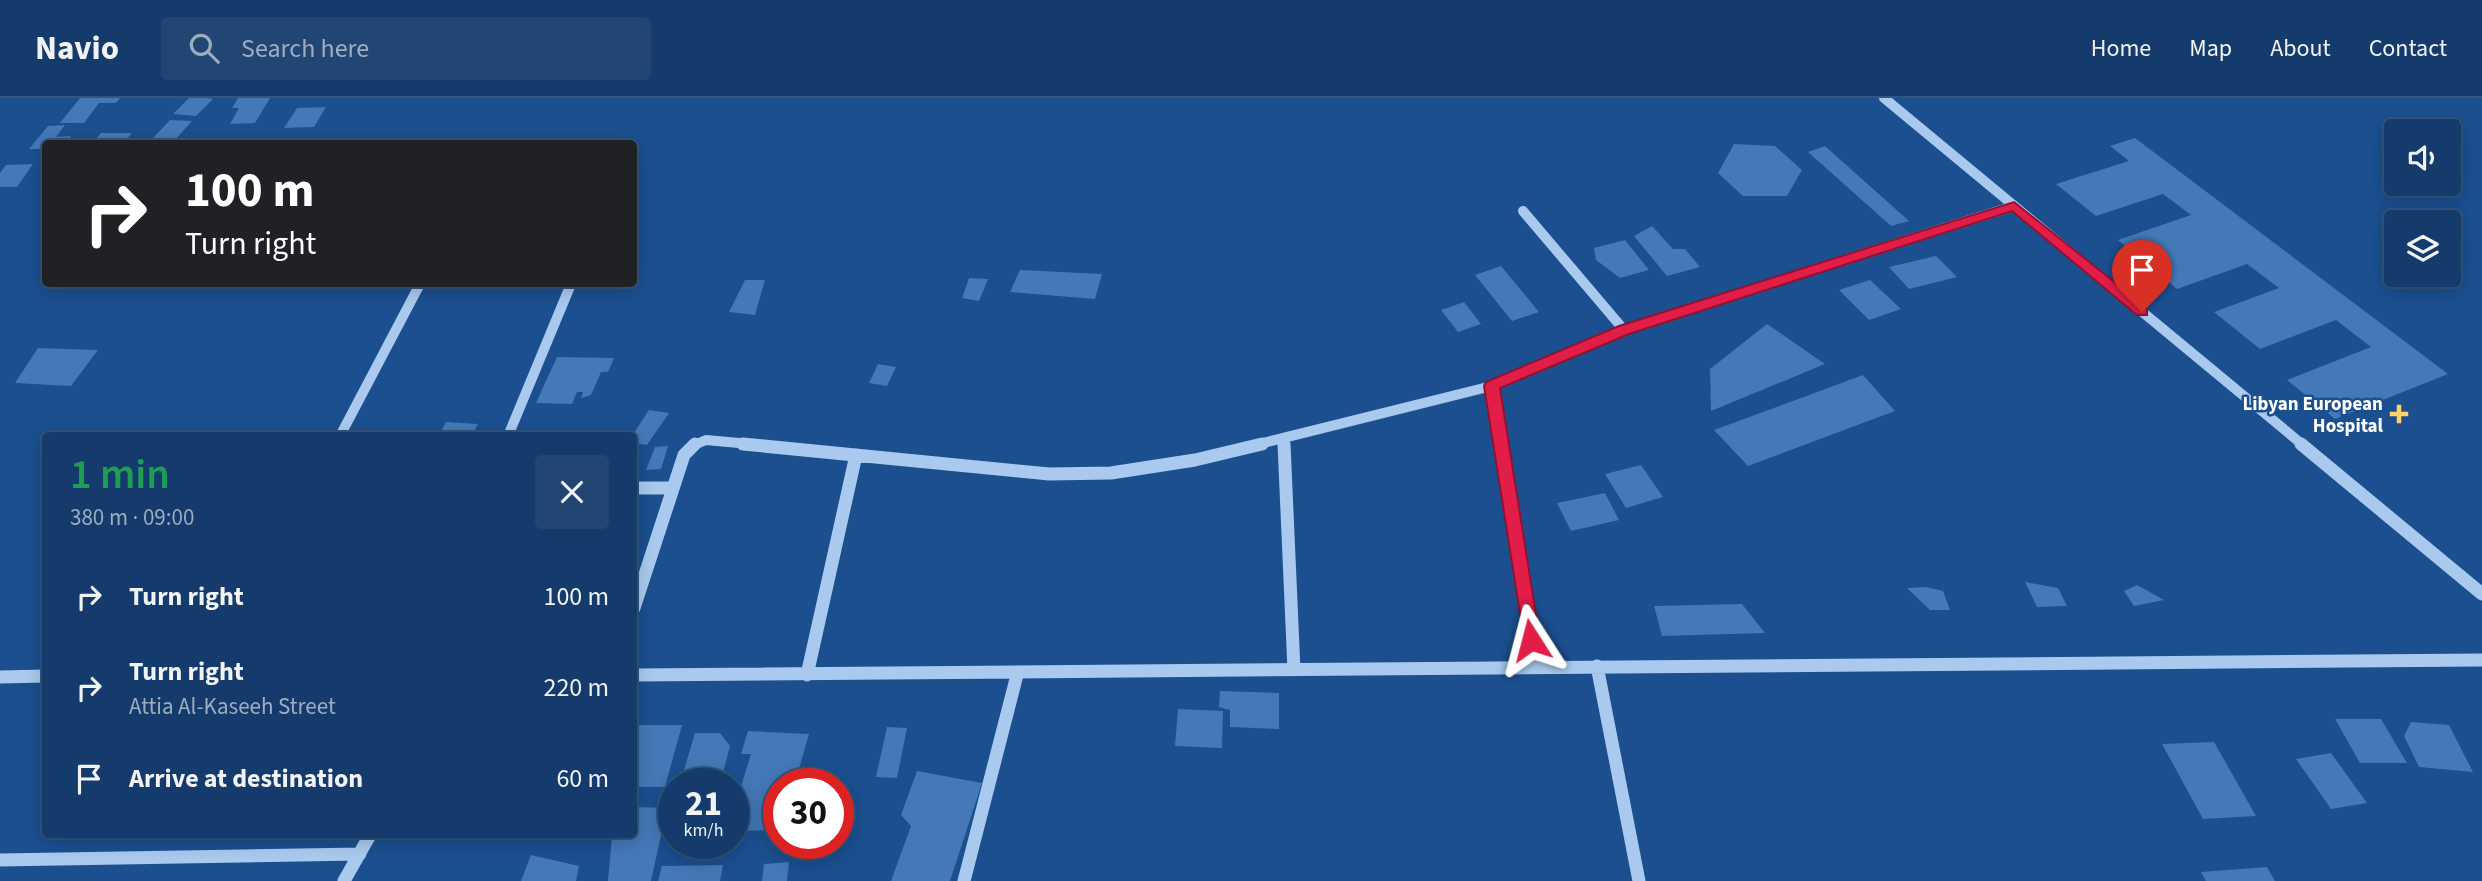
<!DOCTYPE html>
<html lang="en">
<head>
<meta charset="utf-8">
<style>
  :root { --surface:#143b6b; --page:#214673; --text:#f1f3f6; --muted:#9dadc1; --line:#33557e }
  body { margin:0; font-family:"Source Sans 3",sans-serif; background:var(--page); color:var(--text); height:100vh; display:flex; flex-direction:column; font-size:26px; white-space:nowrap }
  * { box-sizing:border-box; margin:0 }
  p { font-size:23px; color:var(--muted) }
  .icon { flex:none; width:38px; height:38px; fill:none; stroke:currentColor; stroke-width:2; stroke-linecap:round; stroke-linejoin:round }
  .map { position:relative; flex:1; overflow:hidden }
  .panel { position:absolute; left:42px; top:334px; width:595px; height:406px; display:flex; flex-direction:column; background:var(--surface); border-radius:7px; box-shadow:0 4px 18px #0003,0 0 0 2px var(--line) }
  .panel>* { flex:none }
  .top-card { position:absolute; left:42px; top:42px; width:595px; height:147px; border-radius:7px; box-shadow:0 4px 18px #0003,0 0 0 2px var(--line); background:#202124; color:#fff; overflow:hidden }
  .tools { position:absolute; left:2384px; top:21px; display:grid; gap:14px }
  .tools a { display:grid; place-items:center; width:77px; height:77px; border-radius:7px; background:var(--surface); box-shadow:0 4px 18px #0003,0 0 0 2px var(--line); font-size:35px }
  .speed { position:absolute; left:658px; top:670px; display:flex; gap:14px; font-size:35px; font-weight:700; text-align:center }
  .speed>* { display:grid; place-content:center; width:91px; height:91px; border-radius:50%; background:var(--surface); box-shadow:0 4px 18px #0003,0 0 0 2px var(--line); line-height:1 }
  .speed small { font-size:18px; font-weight:400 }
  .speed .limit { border:10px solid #d22; background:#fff; color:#111 }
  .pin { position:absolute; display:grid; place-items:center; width:60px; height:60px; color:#fff; margin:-72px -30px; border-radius:50% 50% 50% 0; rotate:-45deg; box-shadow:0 0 7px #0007 }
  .pin .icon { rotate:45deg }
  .me { position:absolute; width:77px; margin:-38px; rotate:351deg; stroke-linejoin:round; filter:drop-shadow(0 0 5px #0008) }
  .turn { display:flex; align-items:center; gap:24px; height:147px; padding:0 28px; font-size:32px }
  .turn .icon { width:91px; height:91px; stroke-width:2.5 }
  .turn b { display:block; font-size:49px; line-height:60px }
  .round { display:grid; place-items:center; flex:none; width:74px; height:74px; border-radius:7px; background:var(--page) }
  .summary { display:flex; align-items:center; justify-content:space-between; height:119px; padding:0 28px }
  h1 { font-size:42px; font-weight:600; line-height:52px; color:#1e9e55 }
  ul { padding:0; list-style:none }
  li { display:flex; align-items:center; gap:21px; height:91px; padding:0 28px }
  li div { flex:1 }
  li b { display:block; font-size:26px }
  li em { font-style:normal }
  header { display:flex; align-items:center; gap:42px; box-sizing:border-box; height:98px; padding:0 35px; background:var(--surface); border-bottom:2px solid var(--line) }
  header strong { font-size:33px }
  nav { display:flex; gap:38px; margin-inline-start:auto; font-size:24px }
  .search { width:490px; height:63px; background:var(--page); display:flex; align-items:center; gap:18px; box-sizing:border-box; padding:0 24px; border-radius:7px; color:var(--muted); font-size:26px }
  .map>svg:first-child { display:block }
  .building { fill:#4478b7 }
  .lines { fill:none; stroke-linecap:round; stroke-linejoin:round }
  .minor-far1 { stroke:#a9c9ee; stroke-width:10 }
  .minor { stroke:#a9c9ee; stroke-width:13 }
  .route { fill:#e11d48; stroke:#92132f; stroke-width:2 }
  .poi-dot { fill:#ffd166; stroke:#1b4f8f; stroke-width:2.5 }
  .labels { text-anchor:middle; stroke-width:5; stroke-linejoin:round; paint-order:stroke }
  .poi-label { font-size:19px; font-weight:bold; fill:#fff; stroke:#1b4f8f; text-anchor:end }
</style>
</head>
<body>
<header>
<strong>Navio</strong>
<div class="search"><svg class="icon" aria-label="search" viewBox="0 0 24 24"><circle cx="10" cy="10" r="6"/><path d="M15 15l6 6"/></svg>Search here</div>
<nav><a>Home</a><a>Map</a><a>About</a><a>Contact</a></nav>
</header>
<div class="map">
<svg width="2482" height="783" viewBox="0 0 2482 783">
  <rect width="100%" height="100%" fill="#1b4f8f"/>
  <path class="building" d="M80 0H120L116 5H99L84 25H60Z
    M189 0H206L213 1 196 18 173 16Z
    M238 0H270L255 25 230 26 239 10H232Z
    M326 9 314 29 284 30 297 10Z
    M170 22 192 23 175 42 153 40Z
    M65 27 56 39 71 38 66 46H46V51H29L48 28Z
    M101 35H132L127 41H135L132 46H92Z
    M2135 40 2448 276 2335 321 2287 282 2371 249 2336 222 2260 251 2214 214 2279 190 2247 166 2177 191 2118 142 2191 117 2163 96 2096 118 2056 86 2129 63 2110 48Z
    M1734 46 1775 48 1802 72 1787 98H1743L1718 75Z
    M1825 48 1909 123 1891 128 1808 54Z
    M33 66 17 89H0V75L6 67Z
    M1652 128 1673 151H1685L1700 169 1667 178 1634 138Z
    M1625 142 1649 172 1620 180 1596 162 1594 150Z
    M1936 158 1957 179 1909 191 1889 169Z
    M1501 168 1539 214 1512 223 1475 177Z
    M1020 172 1102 176 1095 201 1010 194Z
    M969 180 988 181 979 203 962 200Z
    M745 182H765L755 217 729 214Z
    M1870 182 1901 211 1869 222 1839 192Z
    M1464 204 1481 226 1458 234 1441 212Z
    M1767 226 1825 266 1711 313 1710 271Z
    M38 250 98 252 71 288 15 285Z
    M557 259 614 260 608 274H601L591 297 581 300 583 294H577L572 306 536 305Z
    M878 266 896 269 887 288 869 285Z
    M1863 277 1895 313 1748 368 1714 332Z
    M649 312 669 315 647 347 634 345 632 338Z
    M446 324 478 326 471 338H438Z
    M668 348 661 371 646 372 655 349Z
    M1641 367 1663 399 1626 410 1605 376Z
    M1605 395 1619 422 1571 433 1557 405Z
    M2025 484 2058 490 2067 508 2037 509Z
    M2137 487 2164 502 2134 508 2124 493Z
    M1926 489 1943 493 1950 512H1930L1907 490Z
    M1742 506 1765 535 1662 538 1654 508Z
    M1220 593 1279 595V631L1230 629V612L1219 609Z
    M1178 611 1223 613 1222 650 1175 648Z
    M2335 621H2381L2407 665H2360Z
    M2411 624 2449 627 2473 674 2419 669 2404 638Z
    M634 627H682L665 689H634Z
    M887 629 907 630 897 680 876 679Z
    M748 633 809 636 797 678 809 679 807 686H779V732L733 733V714L751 656H741Z
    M695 635H720L730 648 720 686H680Z
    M2214 644 2256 718 2203 721 2162 646Z
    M2331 655 2367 705 2331 711 2296 661Z
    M917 673 982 685 950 783H891L911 728 901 717Z
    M634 709 667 710 651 783H608L612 737H634Z
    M531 757 579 768 576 783H521Z
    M789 764 787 783H762L764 766Z
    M723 767 720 783H658L662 768Z
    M2267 769 2275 783H2206L2201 774Z"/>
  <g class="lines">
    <path class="minor-far1" d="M1884 0 2303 347
      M1523 113 1624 232 2014 108
      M1492 288 1501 347
      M340 338 420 186
      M508 338 571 186
      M1284 340V347
      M694 347 706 342 761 347
      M1255 347 1492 288 1624 232"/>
    <path class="minor" d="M743 346 1049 376 1111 375 1195 362 1262 346
      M1284 346 1294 572
      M1501 346 1535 569
      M2301 346 2482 496
      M634 390H672
      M634 510 684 357 695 346
      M1597 568 1639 783
      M634 577 2482 562
      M807 577 856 357
      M0 579 46 578
      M0 762 360 756
      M344 783 370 737
      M964 783 1017 577"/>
  </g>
  <path class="route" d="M2014 104 2147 210V217H2137L2012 113 1629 236 1500 290 1540 542 1531 550 1525 547 1484 288 1486 284 1619 228Z"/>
  <path class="poi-dot" d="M2395.5 305.5h7v7h7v7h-7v7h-7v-7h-7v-7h7z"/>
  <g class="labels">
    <g class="poi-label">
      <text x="2383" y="312">Libyan European<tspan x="2383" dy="22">Hospital</tspan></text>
    </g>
  </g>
</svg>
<div class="tools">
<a><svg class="icon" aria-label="sound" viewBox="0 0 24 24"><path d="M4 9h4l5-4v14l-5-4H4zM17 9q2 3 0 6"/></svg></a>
<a><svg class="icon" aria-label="layers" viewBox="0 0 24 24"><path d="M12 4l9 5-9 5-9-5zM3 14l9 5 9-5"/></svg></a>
</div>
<div class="speed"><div>21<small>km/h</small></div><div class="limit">30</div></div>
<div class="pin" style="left:2142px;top:214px;background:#d93025"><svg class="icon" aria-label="arrive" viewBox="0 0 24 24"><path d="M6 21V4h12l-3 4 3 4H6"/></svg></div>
<svg class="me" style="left:1531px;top:542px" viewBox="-20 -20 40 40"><path d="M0-17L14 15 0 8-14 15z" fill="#e11d48" stroke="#fff" stroke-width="4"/></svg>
<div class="top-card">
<div class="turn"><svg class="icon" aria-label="right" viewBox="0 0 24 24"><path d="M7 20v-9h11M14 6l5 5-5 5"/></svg><div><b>100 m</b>Turn right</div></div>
</div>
<section class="panel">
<div class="summary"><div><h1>1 min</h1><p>380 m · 09:00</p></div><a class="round"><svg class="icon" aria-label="close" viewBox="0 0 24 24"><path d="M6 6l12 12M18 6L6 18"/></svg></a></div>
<ul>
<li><svg class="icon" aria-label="right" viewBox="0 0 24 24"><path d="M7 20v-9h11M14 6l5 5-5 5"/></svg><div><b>Turn right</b></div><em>100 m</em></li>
<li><svg class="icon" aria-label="right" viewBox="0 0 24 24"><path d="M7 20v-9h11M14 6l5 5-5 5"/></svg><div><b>Turn right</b><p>Attia Al-Kaseeh Street</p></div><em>220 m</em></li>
<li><svg class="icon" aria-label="arrive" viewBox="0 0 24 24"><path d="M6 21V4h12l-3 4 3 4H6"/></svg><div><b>Arrive at destination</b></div><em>60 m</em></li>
</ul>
</section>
</div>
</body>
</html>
